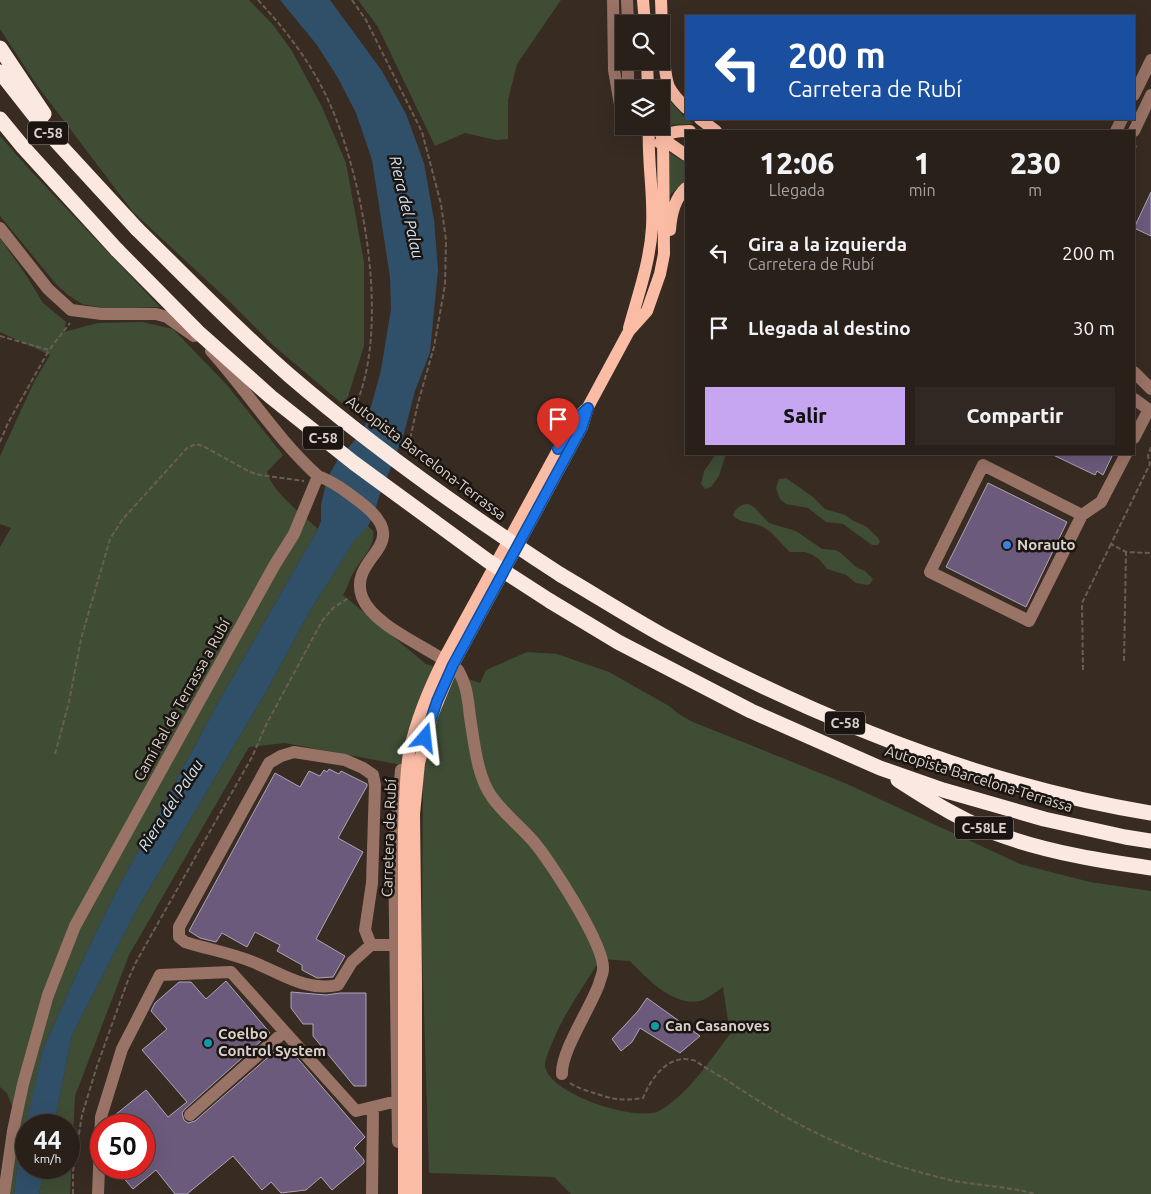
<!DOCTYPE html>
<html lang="es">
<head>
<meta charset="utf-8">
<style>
  :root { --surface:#2a201a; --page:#322823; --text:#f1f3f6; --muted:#a5a3a2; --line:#463e39; --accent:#c6a6f0 }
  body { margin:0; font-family:Ubuntu,sans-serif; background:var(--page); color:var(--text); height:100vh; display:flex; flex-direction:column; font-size:19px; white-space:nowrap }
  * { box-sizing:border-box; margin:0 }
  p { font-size:16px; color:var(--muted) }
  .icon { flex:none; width:28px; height:28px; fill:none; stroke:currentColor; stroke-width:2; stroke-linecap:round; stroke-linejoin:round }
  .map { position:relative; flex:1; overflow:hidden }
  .details { position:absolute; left:685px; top:130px; width:450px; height:325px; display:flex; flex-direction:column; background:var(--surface); border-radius:0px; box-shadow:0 5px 20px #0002,0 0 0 1px var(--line) }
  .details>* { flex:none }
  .guide { position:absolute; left:685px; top:15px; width:450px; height:105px; border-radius:0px; box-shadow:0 5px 20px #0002,0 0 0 1px var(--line); background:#1a4fa0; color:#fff; overflow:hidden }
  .fabs { position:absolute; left:615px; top:15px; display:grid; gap:10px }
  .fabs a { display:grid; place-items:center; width:55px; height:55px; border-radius:0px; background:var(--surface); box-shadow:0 5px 20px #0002,0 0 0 1px var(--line); font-size:25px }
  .speed { position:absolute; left:15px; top:1114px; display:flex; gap:10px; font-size:25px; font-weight:700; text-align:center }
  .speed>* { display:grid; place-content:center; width:65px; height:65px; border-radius:50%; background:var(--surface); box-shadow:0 5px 20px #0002,0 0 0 1px var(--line); line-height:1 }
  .speed small { font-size:12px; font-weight:400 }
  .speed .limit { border:8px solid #d22; background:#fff; color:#111 }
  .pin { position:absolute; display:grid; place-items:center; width:42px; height:42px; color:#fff; margin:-51px -21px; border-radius:50% 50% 50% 0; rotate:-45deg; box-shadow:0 0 5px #0007 }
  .pin .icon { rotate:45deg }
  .me { position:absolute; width:55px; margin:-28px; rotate:17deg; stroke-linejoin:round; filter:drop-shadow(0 0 4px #0008) }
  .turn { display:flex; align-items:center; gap:18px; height:105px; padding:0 20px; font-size:22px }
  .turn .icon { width:65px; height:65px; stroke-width:2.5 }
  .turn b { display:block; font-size:35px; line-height:42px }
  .eta { display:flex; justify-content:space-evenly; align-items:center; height:85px; text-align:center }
  .eta b { font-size:30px; font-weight:800; line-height:35px }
  .cta { display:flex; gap:10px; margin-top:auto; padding:10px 20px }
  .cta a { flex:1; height:58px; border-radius:0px; background:var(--accent); color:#111; font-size:20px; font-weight:800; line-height:58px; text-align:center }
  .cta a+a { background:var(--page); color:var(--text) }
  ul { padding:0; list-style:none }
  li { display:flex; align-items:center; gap:15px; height:75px; padding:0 20px }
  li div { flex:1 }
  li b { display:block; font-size:19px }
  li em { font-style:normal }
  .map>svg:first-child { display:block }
  .green { fill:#3f4d35; fill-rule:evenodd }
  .water { fill:#305069 }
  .building { fill:#6c5a7c; stroke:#ada5b5 }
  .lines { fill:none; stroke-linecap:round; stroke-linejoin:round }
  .path { stroke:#695d55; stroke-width:2; stroke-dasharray:5 2.5; stroke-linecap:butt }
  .minor { stroke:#997366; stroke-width:12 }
  .major { stroke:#fbbca6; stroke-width:12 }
  .highway { stroke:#fbe8e1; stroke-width:15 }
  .highway-bridge { stroke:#fbe8e1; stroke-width:15 }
  .route-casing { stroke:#114b97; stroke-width:12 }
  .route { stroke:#1a73e8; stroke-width:9 }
  .shop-dot { fill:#3f7fe0; stroke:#1b1511; stroke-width:2 }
  .culture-dot { fill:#0f9aa8; stroke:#1b1511; stroke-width:2 }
  .labels { text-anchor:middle; stroke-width:5; stroke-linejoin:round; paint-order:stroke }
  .shield { fill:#1b1511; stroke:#a19993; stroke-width:1 }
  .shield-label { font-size:14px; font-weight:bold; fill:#dad1cb }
  .street-label { font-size:15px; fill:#dad1cb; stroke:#1b1511 }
  .poi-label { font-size:15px; font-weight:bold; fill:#dad1cb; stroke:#1b1511; text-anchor:start }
  .water-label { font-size:16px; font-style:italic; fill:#cfe5f8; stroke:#1b1511 }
</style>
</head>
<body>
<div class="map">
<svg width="1151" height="1194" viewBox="0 0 1151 1194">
  <rect width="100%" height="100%" fill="#382b22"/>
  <path class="green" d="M0 0H249L274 26 292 51 322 107 346 163 364 262V346L345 406 274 346 228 300 133 212 36 84 0 29Z
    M358 0H561L517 64 508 100V139L496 140 465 133 435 146 378 27Z
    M665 95 686 119 693 123 692 124 666 125Z
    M0 136 30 170 160 307 109 309 82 304 68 295 56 284 0 216Z
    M667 151 686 163V180L669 196Z
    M0 238 26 275 43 303 66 322 64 332 98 323 142 322 173 329 227 385 283 455 267 472C272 492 303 515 318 529L219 701 116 892 87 951 43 1049 17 1170 14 1194H0V1182L12 1106 7 1093 0 1087V547L11 528 0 524V456L34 382 50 355 0 332Z
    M716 454H726L719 476 711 487 705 489 701 484 704 471Z
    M786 478 813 497 825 509 845 515 854 521 867 527 879 539 880 542 878 545H872L843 524 826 522 808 508 786 504 780 499 776 488 779 479Z
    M749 504 755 508 769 523 796 531 822 549 835 550 841 553 856 567 865 571 873 579 870 584 867 585 856 583 846 575 827 569 819 559 811 554 805 552H790C781 544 774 533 763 527 753 521 741 525 733 515 736 507 742 504 749 504Z
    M365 523 373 531C376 545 362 558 355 570 350 577 348 587 343 595L426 664 480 683 486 670 527 652 557 654 609 672 669 706 680 715 693 722 847 784 1020 864 1090 882 1151 891V1194H571L554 1177 429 1173 422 946 423 769 285 743 249 747 129 955 75 1096 70 1194H39L45 1168H69V1125H54L72 1035 136 911 266 692 311 609ZM601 959 630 961C646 978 674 1007 700 1001 709 998 716 992 723 987L730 1034C710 1060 690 1092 661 1110 640 1124 548 1094 545 1066 545 1059 548 1054 550 1048 560 1023 568 1010 582 988 589 978 594 968 601 959Z"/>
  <path class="water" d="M280 0H330L382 71 406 114 424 163 434 220 438 270 430 352 415 391 403 437 379 497 374 514 368 526 356 538 311 609 266 692 136 911 72 1035 54 1125H26L43 1049 87 951 116 892 219 701 318 529 321 521V505L327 479 338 459 363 431 373 400 381 370 391 309 390 277 372 160 356 113 338 78 317 45Z
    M26 1125V1168H45L39 1194H14L17 1170Z"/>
  <path class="building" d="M1151 192V236L1134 228Z
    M1051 454H1113L1103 475 1097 471 1095 475Z
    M988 483 1067 522 1026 607 946 567Z
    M329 769 339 774 341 771 367 784V786L338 838 363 852 316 939 345 956 333 977 317 978 302 970V965L277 951 280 945 255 932 247 947 222 933 216 942 200 938 189 931 275 773 300 787 309 771 320 776 324 770 327 772Z
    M226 981 270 1033 185 1109 182 1113 184 1120 188 1123 195 1121 281 1046 284 1049 287 1046 365 1137 354 1148 364 1160V1163L332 1190 321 1177 306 1190 281 1193 271 1182 262 1190 233 1156 187 1194H175L156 1170 133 1189 115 1168H144V1125H123L115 1115 146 1090 168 1117 187 1102 142 1050 167 1029 151 1011 155 1003 179 982H191L206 999Z
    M291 992 326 995 340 993H366V1086H354L313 1036V1024H303L291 1008Z
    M647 998 700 1036 680 1053 640 1028 632 1042 621 1051 612 1039 638 1011Z"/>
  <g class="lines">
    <path class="path" d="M258 0C286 30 312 64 329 102 364 179 392 333 353 411
      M352 0 366 20 422 132 441 204 446 240 445 285 434 347 418 403 407 453
      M1134 150 1137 144
      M0 336 49 350 70 323
      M0 442 8 423 49 350
      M1151 447 1148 456 1150 464 1111 544 1126 552 1151 553
      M1124 661 1126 552
      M1083 670 1082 603 1111 544
      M55 754 69 702 81 639 110 539 122 520 187 448 196 444 203 446 250 472 260 475 304 481
      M570 1083C576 1087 582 1089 588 1091 609 1098 620 1102 643 1098 652 1076 670 1052 696 1061 706 1069 717 1074 728 1081 796 1127 858 1157 938 1177 970 1186 1003 1185 1035 1194
      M73 1194V1171L82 1115 97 1066 128 980 136 962 252 757 266 725 322 621 333 608 350 597"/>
    <path class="minor" d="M613 0 614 70 624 128
      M627 0 628 24
      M628 89V61
      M1134 95 1151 60
      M1116 131 1122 119
      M1134 131 1151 95
      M0 228 48 289 71 310 102 314H156L167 317 194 336
      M211 351C248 392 277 439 318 476
      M1134 372 1151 389
      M1134 399 1151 411
      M1134 438 1149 409
      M983 465 1082 515 1029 621 930 572Z
      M1082 515 1101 502 1126 454
      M371 945 352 962 338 985C306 992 281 973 253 962 231 953 207 949 185 942L179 937V927L262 776 269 763 281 756 294 752 345 760 363 768 373 775 375 785 372 883 365 930 371 945H396
      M190 1115 284 1032
      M398 1142 394 849 401 770
      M4 1194 13 1131 23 1084 48 995 75 926 274 566 294 534 318 476C334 482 347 492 360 502 418 546 347 555 362 597 374 628 434 649 458 670 467 685 468 700 470 717 474 741 477 777 492 797 503 813 520 826 533 841 550 860 605 946 603 969 603 974 600 979 599 984 590 1009 561 1051 562 1074
      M98 1194 101 1117 122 1049 160 975 231 972 356 1111 397 1101
      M372 1194 373 1107"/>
    <path class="major" d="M643 0 645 24
      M661 0C662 21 662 69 669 87 673 95 680 102 686 108
      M647 61 648 89
      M700 119 716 131
      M660 133 670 144 686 155
      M660 143C666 131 678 131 690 131
      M670 230C671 215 674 199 686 188
      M629 328C638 295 650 262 652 227 654 193 647 160 649 126
      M404 1194V830C405 804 405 778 409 753 416 719 430 686 446 655L574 421 586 409
      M416 1194V980L414 814 419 763 432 716 453 665 582 427 588 407 629 331 647 311 660 274 664 254 663 137 661 117"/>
    <path class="highway" d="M0 48 44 114
      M0 72 45 129 137 229
      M0 119 23 147 117 250
      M561 575C595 595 628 616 662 635 815 718 979 785 1151 813
      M550 601 618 642 751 711 880 768 943 790 1044 819 1125 837 1151 841
      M898 780C932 802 967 824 1006 837 1053 853 1102 861 1151 868"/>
    <path class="highway-bridge" d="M137 229C188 279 237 330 290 376 375 449 467 514 561 575
      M117 250 198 332 271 397 354 463 488 561 550 601"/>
  </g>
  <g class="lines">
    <defs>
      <path id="route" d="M425 738 437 701 453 665 582 427 588 408 574 421 558 449"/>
    </defs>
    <use href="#route" class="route-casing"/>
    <use href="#route" class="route"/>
  </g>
  <circle class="shop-dot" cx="1007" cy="545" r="5"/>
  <g class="culture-dot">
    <circle cx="655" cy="1026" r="5"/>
    <circle cx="208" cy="1043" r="5"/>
  </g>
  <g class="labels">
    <g class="shield">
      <rect x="28" y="121.5" width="40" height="23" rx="4"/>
      <rect x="303" y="426.5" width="40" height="23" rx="4"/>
      <rect x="825" y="711.5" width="40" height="23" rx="4"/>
      <rect x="955" y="816.5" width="58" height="23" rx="4"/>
    </g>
    <g class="shield-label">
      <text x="48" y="138">C-58</text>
      <text x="323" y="443">C-58</text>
      <text x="845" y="728">C-58</text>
      <text x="984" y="833">C-58LE</text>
    </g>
    <g class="street-label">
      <text transform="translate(426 458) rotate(37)" y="5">Autopista Barcelona-Terrassa</text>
      <text transform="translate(182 700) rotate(-61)" y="5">Camí Ral de Terrassa a Rubí</text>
      <text transform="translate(979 779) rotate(17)" y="5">Autopista Barcelona-Terrassa</text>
      <text transform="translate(389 838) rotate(-88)" y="5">Carretera de Rubí</text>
    </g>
    <g class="poi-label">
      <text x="1017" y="550">Norauto</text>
      <text x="665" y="1031">Can Casanoves</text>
      <text x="218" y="1039">Coelbo<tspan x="218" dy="17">Control System</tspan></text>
    </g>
    <g class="water-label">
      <text transform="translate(407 207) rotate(77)" y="6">Riera del Palau</text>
      <text transform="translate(170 805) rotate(-57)" y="6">Riera del Palau</text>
    </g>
  </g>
</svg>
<div class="fabs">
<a><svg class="icon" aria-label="search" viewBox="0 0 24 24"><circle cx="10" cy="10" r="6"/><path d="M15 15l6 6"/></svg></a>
<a><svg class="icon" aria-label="layers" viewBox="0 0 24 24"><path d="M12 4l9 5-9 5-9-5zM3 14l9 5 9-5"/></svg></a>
</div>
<div class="speed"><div>44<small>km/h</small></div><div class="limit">50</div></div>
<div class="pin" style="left:558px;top:449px;background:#d93025"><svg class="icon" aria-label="arrive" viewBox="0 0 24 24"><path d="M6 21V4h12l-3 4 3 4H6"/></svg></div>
<svg class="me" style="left:425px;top:738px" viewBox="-20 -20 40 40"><path d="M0-17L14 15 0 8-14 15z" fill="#1a73e8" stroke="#fff" stroke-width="4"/></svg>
<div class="guide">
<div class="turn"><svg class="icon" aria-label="left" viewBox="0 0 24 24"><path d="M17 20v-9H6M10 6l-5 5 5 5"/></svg><div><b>200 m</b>Carretera de Rubí</div></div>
</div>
<section class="details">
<div class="eta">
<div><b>12:06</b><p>Llegada</p></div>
<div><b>1</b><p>min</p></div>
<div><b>230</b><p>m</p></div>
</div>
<ul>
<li><svg class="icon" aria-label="left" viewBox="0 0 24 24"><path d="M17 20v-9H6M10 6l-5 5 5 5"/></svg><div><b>Gira a la izquierda</b><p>Carretera de Rubí</p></div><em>200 m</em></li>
<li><svg class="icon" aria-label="arrive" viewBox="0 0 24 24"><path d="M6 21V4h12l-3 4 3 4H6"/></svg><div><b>Llegada al destino</b></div><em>30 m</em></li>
</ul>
<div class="cta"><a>Salir</a><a>Compartir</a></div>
</section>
</div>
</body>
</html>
